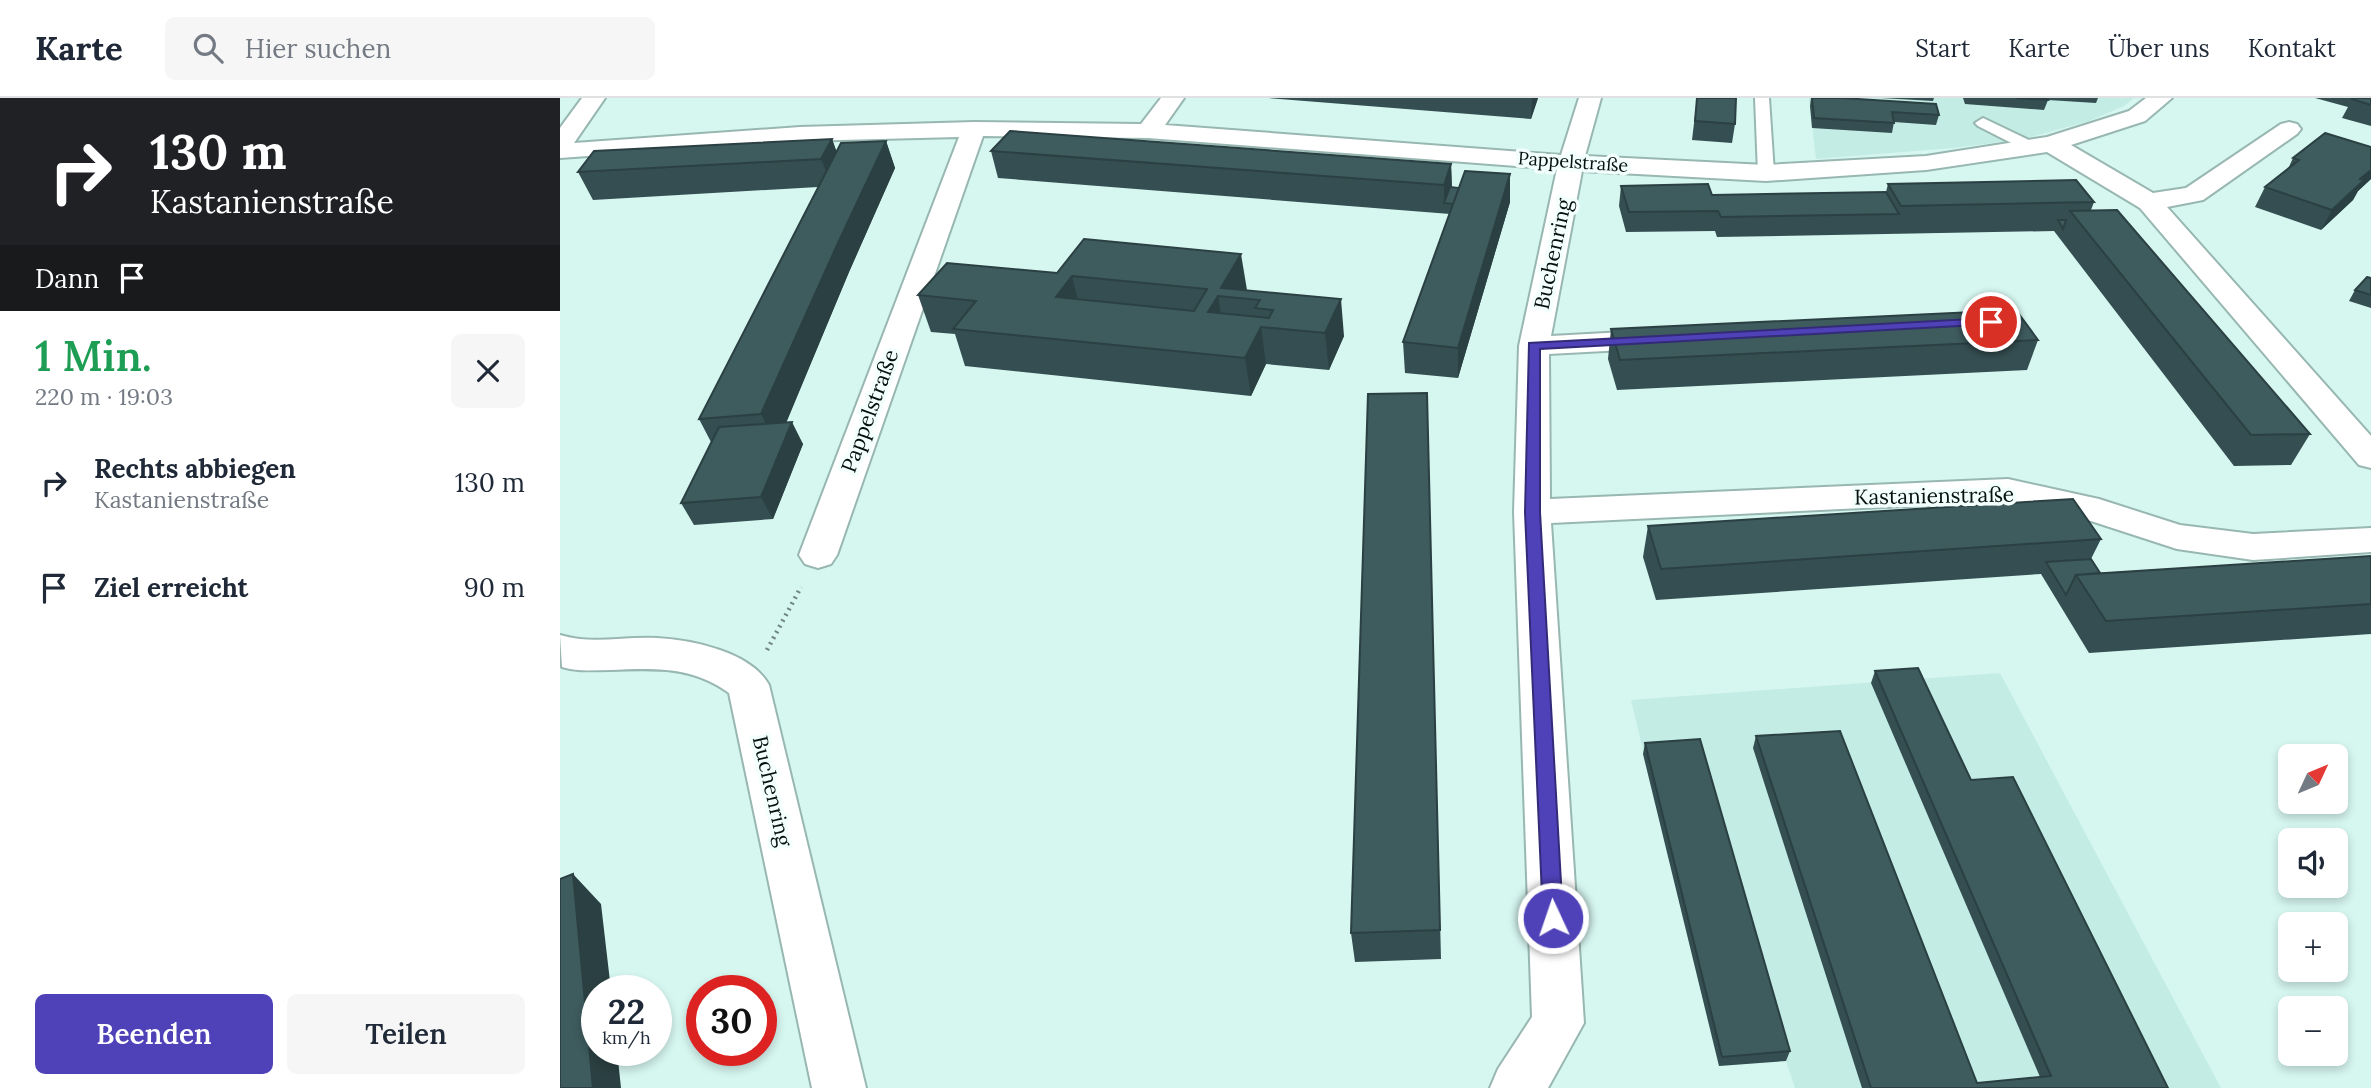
<!DOCTYPE html>
<html lang="de">
<head>
<meta charset="utf-8">
<style>
  :root { --surface:#fff; --page:#f6f6f7; --text:#1f2937; --muted:#747a83; --line:#e0e1e3; --accent:#4f42b9 }
  body { margin:0; font-family:Lora,serif; background:var(--page); color:var(--text); height:100vh; display:flex; flex-direction:column; font-size:26px; white-space:nowrap }
  * { box-sizing:border-box; margin:0 }
  p { font-size:23px; color:var(--muted) }
  .icon { flex:none; width:38px; height:38px; fill:none; stroke:currentColor; stroke-width:2; stroke-linecap:round; stroke-linejoin:round }
  .map { position:relative; flex:1; overflow:hidden }
  .side { display:flex; flex-direction:column; background:var(--surface); width:560px }
  .side>* { flex:none }
  .hud { background:#202124; color:#fff; overflow:hidden }
  .needle { width:46px; rotate:46deg }
  .fabs { position:absolute; left:1718px; top:646px; display:grid; gap:14px }
  .fabs a { display:grid; place-items:center; width:70px; height:70px; border-radius:10px; background:var(--surface); box-shadow:0 4px 10px #0003; font-size:35px }
  .speed { position:absolute; left:21px; top:877px; display:flex; gap:14px; font-size:35px; font-weight:700; text-align:center }
  .speed>* { display:grid; place-content:center; width:91px; height:91px; border-radius:50%; background:var(--surface); box-shadow:0 4px 10px #0003; line-height:1 }
  .speed small { font-size:18px; font-weight:400 }
  .speed .limit { border:10px solid #d22; background:#fff; color:#111 }
  .pin { position:absolute; display:grid; place-items:center; width:60px; height:60px; color:#fff; margin:-30px; border:4px solid #fff; border-radius:50%; box-shadow:0 2px 7px #0007 }
  .me { position:absolute; width:77px; margin:-38px; rotate:357deg; stroke-linejoin:round; filter:drop-shadow(0 0 5px #0008) }
  .turn { display:flex; align-items:center; gap:24px; height:147px; padding:0 35px; font-size:32px }
  .turn .icon { width:91px; height:91px; stroke-width:2.5 }
  .turn b { display:block; font-size:49px; line-height:60px }
  .then { display:flex; align-items:center; height:66px; padding:0 35px; background:#0003; gap:14px; font-size:26px }
  .round { display:grid; place-items:center; flex:none; width:74px; height:74px; border-radius:10px; background:var(--page) }
  .overview { display:flex; align-items:center; justify-content:space-between; height:119px; padding:0 35px }
  h1 { font-size:42px; font-weight:600; line-height:52px; color:#1e9e55 }
  .cta { display:flex; gap:14px; margin-top:auto; padding:14px 35px }
  .cta a { flex:1; height:80px; border-radius:10px; background:var(--accent); color:#fff; font-size:28px; font-weight:600; line-height:80px; text-align:center }
  .cta a+a { background:var(--page); color:var(--text) }
  ul { padding:0; list-style:none }
  li { display:flex; align-items:center; gap:21px; height:105px; padding:0 35px }
  li div { flex:1 }
  li b { display:block; font-size:26px }
  li em { font-style:normal }
  header { display:flex; align-items:center; gap:42px; box-sizing:border-box; height:98px; padding:0 35px; background:var(--surface); border-bottom:2px solid var(--line) }
  header strong { font-size:33px }
  nav { display:flex; gap:38px; margin-inline-start:auto; font-size:24px }
  .search { width:490px; height:63px; background:var(--page); display:flex; align-items:center; gap:18px; box-sizing:border-box; padding:0 24px; border-radius:10px; color:var(--muted); font-size:26px }
  main { display:flex; flex:1; min-height:0 }
  .map>svg:first-child { display:block }
  .built { fill:#c3ede4 }
  .lines { fill:none; stroke-linecap:round; stroke-linejoin:round }
  .lane-casing { stroke:#98b7b1; stroke-width:4 }
  .street-casing { stroke:#98b7b1; stroke-width:4 }
  .path { stroke:#718783; stroke-width:4.5; stroke-dasharray:2 4.5; stroke-linecap:butt }
  .lane { fill:#fff; fill-rule:evenodd }
  .street { fill:#fff; fill-rule:evenodd }
  .wall { fill:#354e51 }
  .shaded-wall { fill:#2b4042 }
  .building { fill:#3e5b5e; stroke:#2b4042; stroke-width:2; fill-rule:evenodd }
  .route { fill:#4f42b9; stroke:#332b78; stroke-width:2 }
  .labels { text-anchor:middle; stroke-width:7; stroke-linejoin:round; paint-order:stroke }
  .far-street-label { font-size:18px; fill:#06110f; stroke:#f2fffc }
  .street-label { font-size:21px; fill:#06110f; stroke:#f2fffc }
</style>
</head>
<body>
<header>
<strong>Karte</strong>
<div class="search"><svg class="icon" aria-label="search" viewBox="0 0 24 24"><circle cx="10" cy="10" r="6"/><path d="M15 15l6 6"/></svg>Hier suchen</div>
<nav><a>Start</a><a>Karte</a><a>Über uns</a><a>Kontakt</a></nav>
</header>
<main>
<section class="side">
<div class="hud">
<div class="turn"><svg class="icon" aria-label="right" viewBox="0 0 24 24"><path d="M7 20v-9h11M14 6l5 5-5 5"/></svg><div><b>130 m</b>Kastanienstraße</div></div>
<div class="then">Dann<svg class="icon" aria-label="arrive" viewBox="0 0 24 24"><path d="M6 21V4h12l-3 4 3 4H6"/></svg></div>
</div>
<div class="overview"><div><h1>1 Min.</h1><p>220 m · 19:03</p></div><a class="round"><svg class="icon" aria-label="close" viewBox="0 0 24 24"><path d="M6 6l12 12M18 6L6 18"/></svg></a></div>
<ul>
<li><svg class="icon" aria-label="right" viewBox="0 0 24 24"><path d="M7 20v-9h11M14 6l5 5-5 5"/></svg><div><b>Rechts abbiegen</b><p>Kastanienstraße</p></div><em>130 m</em></li>
<li><svg class="icon" aria-label="arrive" viewBox="0 0 24 24"><path d="M6 21V4h12l-3 4 3 4H6"/></svg><div><b>Ziel erreicht</b></div><em>90 m</em></li>
</ul>
<div class="cta"><a>Beenden</a><a>Teilen</a></div>
</section>
<div class="map">
<svg width="1811" height="990" viewBox="0 0 1811 990">
  <rect width="100%" height="100%" fill="#d6f6f0"/>
  <path class="built" d="M1249 0H1574L1564 8 1529 23 1464 41 1393 50 1256 61Z
    M1440 575 1661 990H1235L1226 963 1159 968 1071 602Z"/>
  <g class="lines">
    <defs>
      <path id="lane" d="M1195 0H1209L1214 75 1206 80 1198 75Z
        M1423 20 1477 46 1479 49 1471 54 1465 52 1418 28 1415 25Z"/>
      <path id="street" d="M22 0H45L14 45 240 29 414 24 581 26 601 0H624L605 27 1001 57 1019 0H1041L1025 58 1206 67 1366 58 1487 39 1569 13 1586 0H1612L1585 23 1511 47 1593 95 1626 90 1721 26 1729 24 1737 26 1741 31 1737 36 1643 102 1607 109 1811 338V370L1799 367 1580 110 1487 54 1366 72 1206 83 1022 73 991 238 1101 232 1112 235 1116 241 1112 247 1101 250 989 256 990 401 1448 381 1539 401 1620 427 1693 436 1811 430V454L1693 462 1617 451 1531 423 1448 403 991 425 1024 925 988 990H930L938 971 972 919 954 414 959 248 997 71 588 40 423 38 277 457 271 466 258 470 245 466 239 457 399 39 240 43 0 60V30Z
        M0 537C32 547 64 538 97 540 133 542 191 554 209 587L306 990H252L169 595C133 568 93 570 50 572 33 572 18 574 2 569Z"/>
    </defs>
    <use href="#lane" class="lane-casing"/>
    <use href="#street" class="street-casing"/>
    <path class="path" d="M207 552 241 489"/>
    <use href="#lane" class="lane"/>
    <use href="#street" class="street"/>
  </g>
  <path class="wall" d="M708 0H978L971 21Z
    M1137 0 1175 26 1172 45 1132 42Z
    M1251 0H1282L1379 17 1376 27 1334 24 1332 35 1252 30 1250 8Z
    M1321 0H1374L1373 3Z
    M1403 0H1538L1536 5 1488 2 1484 12 1405 6Z
    M1755 0H1811V28L1782 20 1788 9Z
    M272 41 276 53 326 43 335 70 289 174 226 324 243 346 213 421 134 427 121 405 151 344 139 321 258 89 33 102 18 74Z
    M1811 49V81L1798 93 1793 102 1761 132 1695 109 1705 89 1728 71 1733 60Z
    M431 53 891 66 892 89 899 90 950 76V104L898 280 845 275 843 244 890 116 438 80Z
    M1328 86 1534 104 1531 112 1750 336 1731 367 1674 368 1494 133 1157 139 1155 133 1066 134 1059 108 1061 88 1152 97 1326 94Z
    M387 165 687 192 784 238 769 272 706 266 691 298 405 268 395 236 371 234 358 197Z
    M1811 180V210L1789 203 1795 192Z
    M1051 231 1478 242 1467 272 1057 292 1048 261Z
    M867 295 881 861 795 864 791 835Z
    M1088 428 1541 441 1531 461 1540 475 1811 458V536L1529 555 1481 476 1096 502 1083 459Z
    M1315 573 1411 682 1608 990H1302L1193 650 1196 638 1417 985 1480 979 1311 585Z
    M1085 645 1230 953 1226 963 1159 968 1083 656Z"/>
  <path class="shaded-wall" d="M972 0H978L971 21Z
    M272 41 282 68 268 78 261 61Z
    M326 43 335 70 289 174 217 347 201 316 278 145Z
    M891 66 892 94 884 105V87Z
    M1811 72V81L1798 93 1793 102 1761 132 1772 112 1800 81Z
    M950 76V104L898 280V250Z
    M681 156 687 192 661 190Z
    M512 178 521 215 496 199Z
    M658 198 664 235 648 214Z
    M781 201 784 238 769 272 765 235Z
    M701 229 706 266 691 298 685 260Z
    M232 324 243 346 213 421 201 399Z
    M13 776 41 806 51 892H37V952H57L61 990H33Z"/>
  <path class="building" d="M1137 0H1176L1175 26 1135 23Z
    M1252 0H1282L1376 6 1379 17 1332 14 1334 25 1254 20Z
    M1456 0H1487L1488 2Z
    M1793 0H1811V7L1792 1Z
    M450 33 891 66 884 87 431 53Z
    M1765 35 1811 49V72L1800 81 1804 82 1772 112 1705 89 1739 62 1733 60Z
    M272 41 261 61 18 74 34 53Z
    M326 43 278 145 201 316 139 321 281 45Z
    M905 73 950 76 898 250 843 244Z
    M1516 82 1534 104 1341 108 1328 86Z
    M1148 86 1152 97 1326 94 1339 116 1161 119 1158 113 1069 114 1061 88Z
    M890 89 899 90 893 106 884 105Z
    M1557 112 1750 336 1691 337 1510 113Z
    M1498 122H1506L1503 131Z
    M524 141 681 156 661 190 781 201 765 235 701 229 685 260 393 231 416 203 358 197 387 165 497 175ZM512 178 647 191 634 213 496 199ZM658 198 700 202 695 210 713 212 709 220 648 214Z
    M1807 179 1811 180V197L1795 192Z
    M1456 212 1478 242 1060 262 1051 231Z
    M867 295 880 832 791 835 808 296Z
    M232 324 201 399 121 405 159 329Z
    M1513 401 1541 441 1101 471 1088 428Z
    M1811 458V506L1546 523 1516 477Z
    M1531 461 1540 475 1516 477 1506 497 1486 464Z
    M1358 570 1411 682 1453 679 1608 990H1311L1196 638 1280 633 1417 985 1491 978 1315 573Z
    M1140 641 1230 953 1162 959 1085 645Z
    M13 776 33 990H0V781Z"/>
  <path class="route" d="M1431 220 1437 224 1435 226 980 251V414L1003 820 1000 827 993 829 986 827 983 820 965 414 969 245Z"/>
  <g class="labels">
    <g class="far-street-label">
      <text transform="translate(1013 64) rotate(4)" y="6">Pappelstraße</text>
    </g>
    <g class="street-label">
      <text transform="translate(993 156) rotate(-78)" y="7">Buchenring</text>
      <text transform="translate(310 313) rotate(-70)" y="7">Pappelstraße</text>
      <text transform="translate(1374 398) rotate(-1)" y="7">Kastanienstraße</text>
      <text transform="translate(212 693) rotate(77)" y="7">Buchenring</text>
    </g>
  </g>
</svg>
<div class="fabs">
<a><svg class="needle" viewBox="-14 -14 28 28"><path d="M0-13l5 13h-10z" fill="#e53935"/><path d="M0 13l5-13h-10z" fill="#747a83"/></svg></a>
<a><svg class="icon" aria-label="sound" viewBox="0 0 24 24"><path d="M4 9h4l5-4v14l-5-4H4zM17 9q2 3 0 6"/></svg></a>
<a>+</a>
<a>−</a>
</div>
<div class="speed"><div>22<small>km/h</small></div><div class="limit">30</div></div>
<div class="pin" style="left:1431px;top:224px;background:#d93025"><svg class="icon" aria-label="arrive" viewBox="0 0 24 24"><path d="M6 21V4h12l-3 4 3 4H6"/></svg></div>
<svg class="me" style="left:993px;top:820px" viewBox="-20 -20 40 40"><circle r="17" fill="#4f42b9" stroke="#fff" stroke-width="3"/><path d="M0-11L8 9 0 5-8 9z" fill="#fff"/></svg>
</div>
</main>
</body>
</html>
